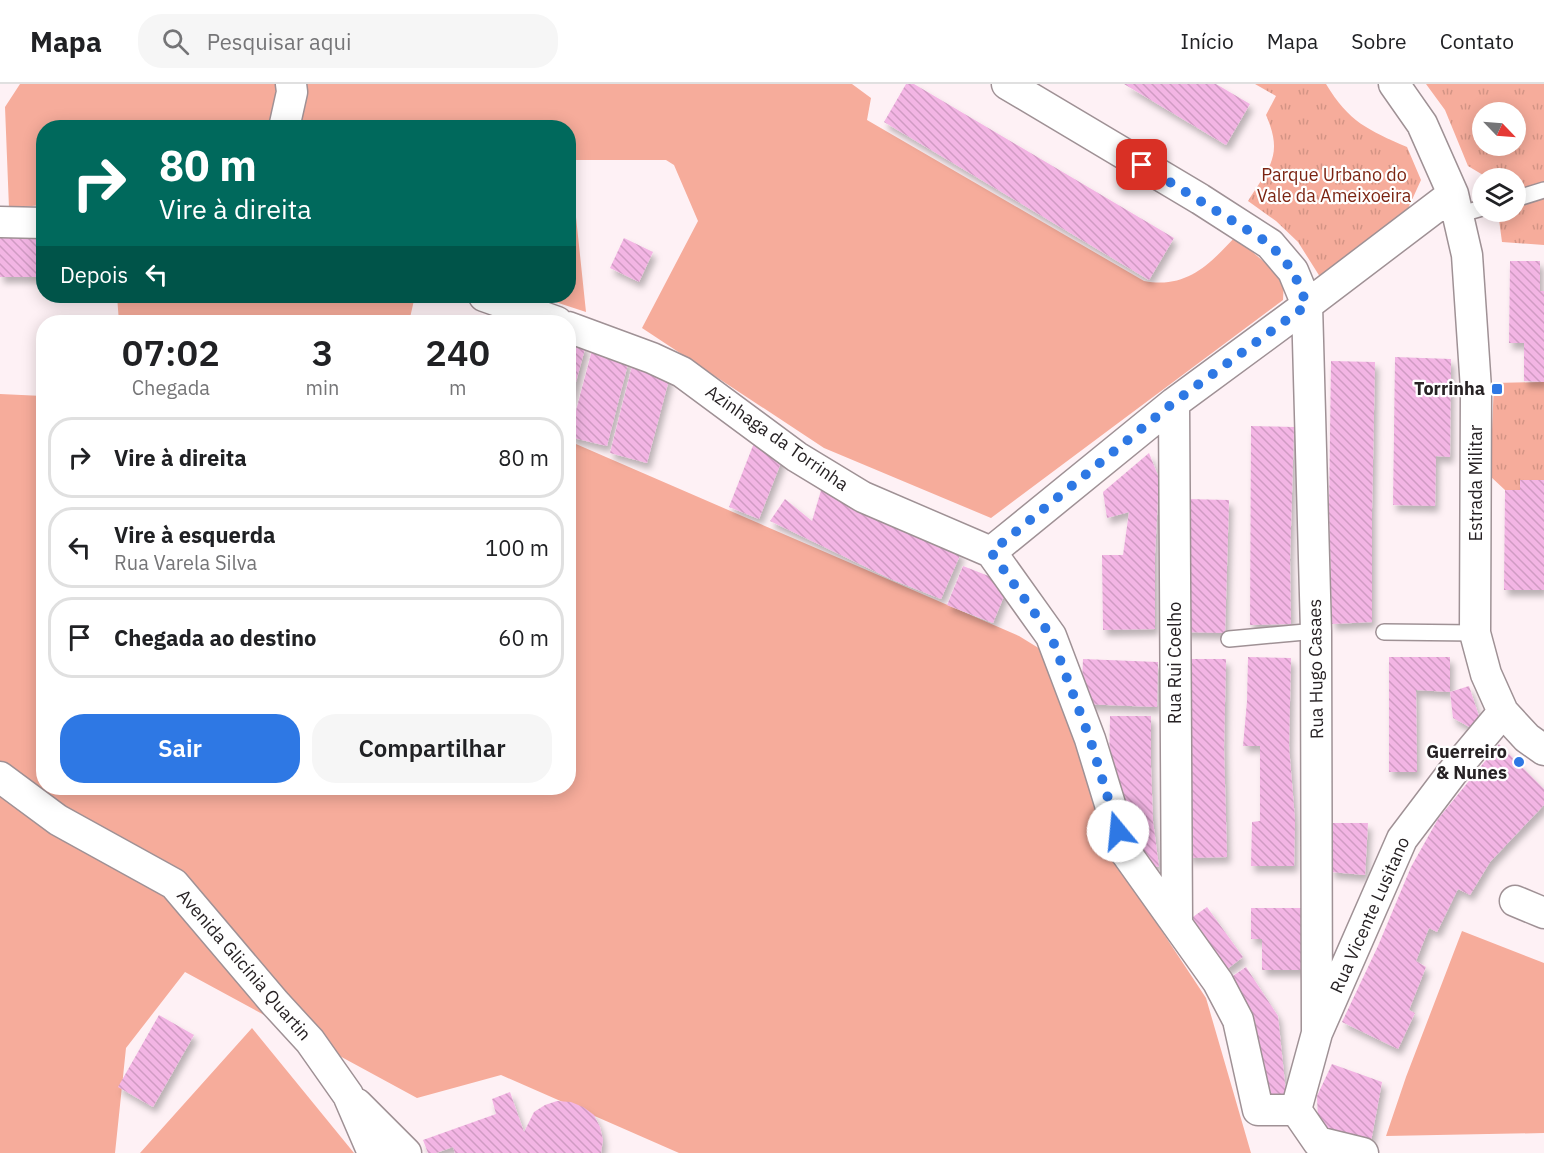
<!DOCTYPE html>
<html lang="pt">
<head>
<meta charset="utf-8">
<style>
  :root { --surface:#fff; --page:#f6f6f6; --text:#202124; --muted:#757577; --line:#e0e0e0; --accent:#2e78e4 }
  body { margin:0; font-family:"IBM Plex Sans",sans-serif; background:var(--page); color:var(--text); height:100vh; display:flex; flex-direction:column; font-size:22px; white-space:nowrap }
  * { box-sizing:border-box; margin:0 }
  p { font-size:20px; color:var(--muted) }
  .icon { flex:none; width:33px; height:33px; fill:none; stroke:currentColor; stroke-width:2; stroke-linecap:round; stroke-linejoin:round }
  .map { position:relative; flex:1; overflow:hidden }
  .panel { position:absolute; left:36px; top:231px; width:540px; height:480px; display:flex; flex-direction:column; background:var(--surface); border-radius:24px; box-shadow:0 3px 15px #0003 }
  .panel>* { flex:none }
  .banner { position:absolute; left:36px; top:36px; width:540px; height:183px; border-radius:24px; box-shadow:0 3px 15px #0003; background:#00695c; color:#fff; overflow:hidden }
  .needle { width:39px; rotate:115deg }
  .controls { position:absolute; left:1472px; top:18px; display:grid; gap:12px }
  .controls a { display:grid; place-items:center; width:54px; height:54px; border-radius:50%; background:var(--surface); box-shadow:0 3px 15px #0003; font-size:30px }
  .pin { position:absolute; display:grid; place-items:center; width:51px; height:51px; color:#fff; margin:-26px; border-radius:12px; box-shadow:0 3px 9px #0006 }
  .me { position:absolute; width:66px; margin:-33px; rotate:343deg; stroke-linejoin:round; filter:drop-shadow(0 0 4px #0008) }
  .turn { display:flex; align-items:center; gap:21px; height:126px; padding:0 24px; font-size:27px }
  .turn .icon { width:78px; height:78px; stroke-width:2.5 }
  .turn b { display:block; font-size:42px; line-height:51px }
  .then { display:flex; align-items:center; height:57px; padding:0 24px; background:#0003; gap:12px; font-size:22px }
  .eta { display:flex; justify-content:space-evenly; align-items:center; height:102px; text-align:center }
  .eta b { font-size:36px; font-weight:600; line-height:42px }
  .action { display:flex; gap:12px; margin-top:auto; padding:12px 24px }
  .action a { flex:1; height:69px; border-radius:24px; background:var(--accent); color:#fff; font-size:24px; font-weight:600; line-height:69px; text-align:center }
  .action a+a { background:var(--page); color:var(--text) }
  ul { padding:0; list-style:none }
  li { display:flex; align-items:center; gap:18px; height:81px; margin:0 12px 9px; padding:0 12px; border:3px solid var(--line); border-radius:24px }
  li div { flex:1 }
  li b { display:block; font-size:22px }
  li em { font-style:normal }
  header { display:flex; align-items:center; gap:36px; box-sizing:border-box; height:84px; padding:0 30px; background:var(--surface); border-bottom:2px solid var(--line) }
  header strong { font-size:28px }
  nav { display:flex; gap:33px; margin-inline-start:auto; font-size:21px }
  .search { width:420px; height:54px; background:var(--page); display:flex; align-items:center; gap:15px; box-sizing:border-box; padding:0 21px; border-radius:24px; color:var(--muted); font-size:22px }
  .map>svg:first-child { display:block }
  .grass { fill:#f6ac9b }
  .park { fill:url(#park-tufts); fill-rule:evenodd }
  .building { fill:url(#building-back-hatch); filter:url(#shadow) }
  .lines { fill:none; stroke-linecap:round; stroke-linejoin:round }
  .lane-casing { stroke:#9f9195; stroke-width:18 }
  .street-casing { stroke:#9f9195; stroke-width:33 }
  .lane { stroke:#fff; stroke-width:15 }
  .street { stroke:#fff; stroke-width:30 }
  .route { stroke:#2e78e4; stroke-width:10; stroke-dasharray:0 18 }
  .poi-dot { fill:#2e78e4; stroke:#fff; stroke-width:2 }
  .labels { text-anchor:middle; stroke-width:4.5; stroke-linejoin:round; paint-order:stroke }
  .park-label { font-size:18px; fill:#7b2412; stroke:#fff }
  .poi-label { font-size:18px; font-weight:bold; fill:#272224; stroke:#fff; text-anchor:end }
  .street-label { font-size:18px; fill:#272224; stroke:#fff }
</style>
</head>
<body>
<header>
<strong>Mapa</strong>
<div class="search"><svg class="icon" aria-label="search" viewBox="0 0 24 24"><circle cx="10" cy="10" r="6"/><path d="M15 15l6 6"/></svg>Pesquisar aqui</div>
<nav><a>Início</a><a>Mapa</a><a>Sobre</a><a>Contato</a></nav>
</header>
<div class="map">
<svg width="1544" height="1069" viewBox="0 0 1544 1069">
  <defs>
    <pattern id="park-tufts" width="24" height="20" patternUnits="userSpaceOnUse" patternTransform="scale(1.5)"><rect width="24" height="20" fill="#f6ac9b"/><path d="M3 7l-1-3M5 7V3M7 7l1-3M15 17l-1-3M17 17v-4M19 17l1-3" fill="none" stroke="#d39485"/></pattern>
    <pattern id="building-back-hatch" width="6" height="6" patternUnits="userSpaceOnUse" patternTransform="scale(1.5)"><rect width="6" height="6" fill="#f3b5e4"/><path d="M-1 5l2 2M0 0l6 6M5-1l2 2" fill="none" stroke="#d09bc3"/></pattern>
    <filter id="shadow"><feDropShadow dx="3.5" dy="6" stdDeviation="3" flood-color="#0004"/></filter>
  </defs>
  <rect width="100%" height="100%" fill="#fef1f5"/>
  <path class="grass" d="M20 0H852L871 14 867 36 1144 197C1186 205 1209 181 1235 153L1284 195 1283 216 991 434 824 364 642 244 698 137 674 81 666 76H570L586 228 537 212H568V44H44L43 121 9 124 5 23Z
    M117 212H415L409 238H119Z
    M0 310 43 312 44 704H568L569 357 1019 552 1045 568 1117 779 1206 914 1251 1069H679L501 991 417 1014 185 888 126 964 115 1069H0Z
    M1462 847 1544 879V1049L1386 1052 1406 993Z
    M252 944 354 1069H140Z"/>
  <path class="park" d="M1255 0H1326C1349 38 1368 46 1407 63L1421 96 1401 140 1322 196 1298 158 1276 137 1248 117C1269 83 1284 72 1266 31L1276 12Z
    M1426 0H1544V161L1502 158 1498 128H1515V94H1488L1468 82 1445 26ZM1482 28H1515V62H1482Z
    M1544 298V396H1520V406H1505L1490 392 1494 299Z"/>
  <path class="building" d="M906 0H914L1174 154 1149 196 884 38Z
    M1124 0H1216L1250 20 1226 61Z
    M44 151V193H0V152Z
    M624 154 653 168 639 198 610 184Z
    M1510 177H1540V207H1544V298L1524 297V259H1509Z
    M568 257 586 261 569 324H568Z
    M592 266 629 276 607 362 569 353Z
    M1395 273 1451 275 1450 373 1436 372 1435 422 1393 421Z
    M1331 277 1375 278 1372 425V538L1332 540 1329 425Z
    M632 282 670 292 647 379 610 369Z
    M1251 342 1294 343 1290 476 1291 540 1250 541Z
    M754 359 784 371 759 435 729 423Z
    M1149 369 1159 394 1155 470V545L1103 546 1102 471H1123L1129 428 1107 434 1103 408Z
    M1520 396H1544V506H1504L1505 406H1520Z
    M822 403 961 469 941 515 893 496 770 437 785 415 812 437Z
    M1186 415 1229 416 1225 549 1182 548Z
    M963 482 1009 500 993 539 947 521Z
    M1248 573 1291 574 1289 662 1295 736 1294 782H1251L1252 738 1260 737V662H1243L1247 617Z
    M1389 573H1450V608L1416 606 1417 688H1389Z
    M1083 575 1158 578 1157 623 1081 620Z
    M1183 575H1226L1224 663 1227 773 1188 774Z
    M1469 602 1479 632 1473 645 1453 634 1450 608Z
    M1110 632H1151V683L1153 737 1159 783 1144 781 1132 738 1121 729 1109 683Z
    M1499 660 1544 705V721L1490 778 1470 811 1458 805 1437 848 1429 844 1416 877 1426 883 1409 926 1415 929 1398 965 1342 938 1378 862 1411 783 1438 735Z
    M1330 739H1368L1365 791 1331 788Z
    M1207 823 1243 873 1226 886 1190 835Z
    M1251 824H1308L1306 886H1262V855H1251Z
    M1246 883 1278 932 1287 1019 1264 1021 1255 936 1227 896Z
    M159 931 194 951 153 1023 118 1003Z
    M1332 980 1382 998 1370 1063 1332 1052 1318 1036 1317 1012Z
    M510 1008 524 1048 534 1028 545 1021 557 1017 571 1018 583 1023 594 1031 600 1043 603 1056 601 1069H455L453 1063 436 1069H428L423 1056 496 1030 492 1015Z"/>
  <g class="lines">
    <defs>
      <path id="lane" d="M1515 115 1544 106
        M1458 131 1482 124
        M1384 548 1475 549
        M1229 555 1316 547"/>
      <path id="street" d="M1007 0 1200 115 1270 160 1293 187 1307 221 1316 547 1317 949
        M1394 0 1422 40 1453 110 1467 171 1476 305 1475 549 1486 590 1503 628 1527 654 1544 666
        M284 44 292 8 291 0
        M0 138 44 139
        M484 212 557 238
        M568 243 652 274 682 288 797 373 863 413 991 468 1051 552 1090 655 1124 766 1218 898 1238 936 1258 1026H1296
        M1174 319 1177 839
        M991 468 1174 319 1307 221 1453 110
        M0 693 58 736 174 800 275 919 310 957 348 1011 373 1069
        M1515 817 1544 829
        M357 1020 406 1069
        M1296 1026 1317 949 1402 755 1452 689 1503 628
        M1296 1026 1318 1058 1363 1069"/>
    </defs>
    <use href="#lane" class="lane-casing"/>
    <use href="#street" class="street-casing"/>
    <use href="#lane" class="lane"/>
    <use href="#street" class="street"/>
  </g>
  <g class="lines">
    <path class="route" d="M1118 747 1090 655 1051 552 991 468 1173 319 1307 221 1293 187 1270 160 1142 81"/>
  </g>
  <g class="poi-dot">
    <rect x="1491" y="299" width="12" height="12" rx="3"/>
    <circle cx="1519" cy="678" r="6"/>
  </g>
  <g class="labels">
    <g class="park-label">
      <text x="1334" y="97">Parque Urbano do<tspan x="1334" dy="21">Vale da Ameixoeira</tspan></text>
    </g>
    <g class="poi-label">
      <text x="1485" y="311">Torrinha</text>
      <text x="1507" y="674">Guerreiro<tspan x="1507" dy="21">&amp; Nunes</tspan></text>
    </g>
    <g class="street-label">
      <text transform="translate(777 354) rotate(35)" y="6">Azinhaga da Torrinha</text>
      <text transform="translate(1476 399) rotate(-90)" y="6">Estrada Militar</text>
      <text transform="translate(1175 579) rotate(-90)" y="6">Rua Rui Coelho</text>
      <text transform="translate(1316 585) rotate(-91)" y="6">Rua Hugo Casaes</text>
      <text transform="translate(1370 831) rotate(-66)" y="6">Rua Vicente Lusitano</text>
      <text transform="translate(244 881) rotate(49)" y="6">Avenida Glicínia Quartin</text>
    </g>
  </g>
</svg>
<div class="controls">
<a><svg class="needle" viewBox="-14 -14 28 28"><path d="M0-13l5 13h-10z" fill="#e53935"/><path d="M0 13l5-13h-10z" fill="#757577"/></svg></a>
<a><svg class="icon" aria-label="layers" viewBox="0 0 24 24"><path d="M12 4l9 5-9 5-9-5zM3 14l9 5 9-5"/></svg></a>
</div>
<div class="pin" style="left:1142px;top:81px;background:#d93025"><svg class="icon" aria-label="arrive" viewBox="0 0 24 24"><path d="M6 21V4h12l-3 4 3 4H6"/></svg></div>
<svg class="me" style="left:1118px;top:747px" viewBox="-20 -20 40 40"><circle r="19" fill="#fff"/><path d="M0-13L10 11 0 6-10 11z" fill="#2e78e4"/></svg>
<div class="banner">
<div class="turn"><svg class="icon" aria-label="right" viewBox="0 0 24 24"><path d="M7 20v-9h11M14 6l5 5-5 5"/></svg><div><b>80 m</b>Vire à direita</div></div>
<div class="then">Depois<svg class="icon" aria-label="left" viewBox="0 0 24 24"><path d="M17 20v-9H6M10 6l-5 5 5 5"/></svg></div>
</div>
<section class="panel">
<div class="eta">
<div><b>07:02</b><p>Chegada</p></div>
<div><b>3</b><p>min</p></div>
<div><b>240</b><p>m</p></div>
</div>
<ul>
<li><svg class="icon" aria-label="right" viewBox="0 0 24 24"><path d="M7 20v-9h11M14 6l5 5-5 5"/></svg><div><b>Vire à direita</b></div><em>80 m</em></li>
<li><svg class="icon" aria-label="left" viewBox="0 0 24 24"><path d="M17 20v-9H6M10 6l-5 5 5 5"/></svg><div><b>Vire à esquerda</b><p>Rua Varela Silva</p></div><em>100 m</em></li>
<li><svg class="icon" aria-label="arrive" viewBox="0 0 24 24"><path d="M6 21V4h12l-3 4 3 4H6"/></svg><div><b>Chegada ao destino</b></div><em>60 m</em></li>
</ul>
<div class="action"><a>Sair</a><a>Compartilhar</a></div>
</section>
</div>
</body>
</html>
